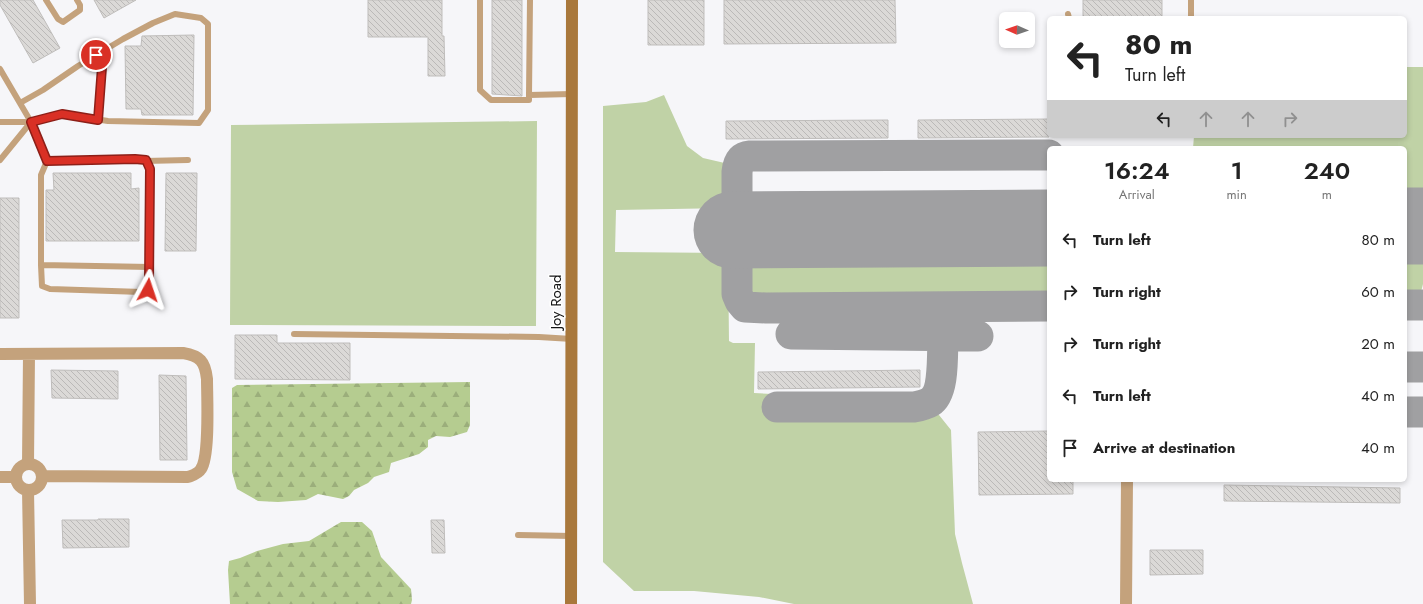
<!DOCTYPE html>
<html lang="en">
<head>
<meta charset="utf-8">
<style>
  :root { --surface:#fff; --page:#f6f6f6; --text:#222; --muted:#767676 }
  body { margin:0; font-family:Jost,sans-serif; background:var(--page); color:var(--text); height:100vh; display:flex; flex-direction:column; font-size:15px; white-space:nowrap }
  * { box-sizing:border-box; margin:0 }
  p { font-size:13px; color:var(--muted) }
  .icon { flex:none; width:22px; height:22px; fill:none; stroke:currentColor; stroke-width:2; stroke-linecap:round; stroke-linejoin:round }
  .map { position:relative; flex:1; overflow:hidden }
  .details { position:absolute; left:1047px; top:146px; width:360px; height:336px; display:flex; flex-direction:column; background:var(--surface); border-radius:6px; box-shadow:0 2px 6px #0003 }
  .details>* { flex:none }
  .top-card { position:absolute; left:1047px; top:16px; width:360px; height:122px; border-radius:6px; box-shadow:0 2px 6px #0003; background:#fff; color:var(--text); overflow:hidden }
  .needle { width:26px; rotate:272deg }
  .tools { position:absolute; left:999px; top:12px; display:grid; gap:8px }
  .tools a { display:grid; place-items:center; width:36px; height:36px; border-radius:6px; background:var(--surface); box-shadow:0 2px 6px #0003; font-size:20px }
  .pin { position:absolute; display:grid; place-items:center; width:34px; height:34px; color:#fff; margin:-17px; border:2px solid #fff; border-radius:50%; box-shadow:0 1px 4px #0007 }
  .me { position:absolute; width:44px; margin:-22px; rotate:5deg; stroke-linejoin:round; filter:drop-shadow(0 0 3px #0008) }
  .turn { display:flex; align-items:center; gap:14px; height:84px; padding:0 12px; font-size:18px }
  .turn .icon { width:52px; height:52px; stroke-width:2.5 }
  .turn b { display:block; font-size:28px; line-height:34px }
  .lanes { display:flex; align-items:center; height:38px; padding:0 12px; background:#0003; justify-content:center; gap:20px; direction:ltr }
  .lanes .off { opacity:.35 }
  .eta { display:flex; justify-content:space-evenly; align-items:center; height:68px; text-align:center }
  .eta b { font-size:24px; font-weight:600; line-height:28px }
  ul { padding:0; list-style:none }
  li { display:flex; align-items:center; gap:12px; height:52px; padding:0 12px }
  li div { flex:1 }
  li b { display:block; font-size:15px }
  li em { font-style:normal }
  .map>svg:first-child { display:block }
  .grass { fill:#c0d2a6 }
  .forest { fill:url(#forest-firs) }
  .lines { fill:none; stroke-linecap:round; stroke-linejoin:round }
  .taxiway { stroke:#a0a0a2; stroke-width:31 }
  .runway { stroke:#a0a0a2; stroke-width:77 }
  .building { fill:url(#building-back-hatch); stroke:#bfbdbb }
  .lane { stroke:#c4a27c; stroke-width:6 }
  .street { stroke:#c4a27c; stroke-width:12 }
  .secondary { stroke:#a9783c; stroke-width:12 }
  .route-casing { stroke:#8d1f18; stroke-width:10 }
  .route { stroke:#d93025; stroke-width:7 }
  .labels { text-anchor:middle; stroke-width:3; stroke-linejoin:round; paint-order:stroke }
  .street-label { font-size:15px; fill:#141415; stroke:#fff }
</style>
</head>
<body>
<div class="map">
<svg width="1423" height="604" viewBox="0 0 1423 604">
  <defs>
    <pattern id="forest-firs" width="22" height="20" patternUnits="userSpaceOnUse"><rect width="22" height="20" fill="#b5cc90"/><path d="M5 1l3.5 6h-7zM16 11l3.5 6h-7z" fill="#9bae7b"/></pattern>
    <pattern id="building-back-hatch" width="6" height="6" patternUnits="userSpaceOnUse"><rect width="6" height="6" fill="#dbd9d7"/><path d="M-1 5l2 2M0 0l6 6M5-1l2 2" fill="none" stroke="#bbb9b8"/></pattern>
  </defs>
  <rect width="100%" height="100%" fill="#f6f6f9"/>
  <path class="grass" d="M1405 67H1423V204L1405 205V148H1193L1194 136H1405Z
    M664 95 687 146 703 158 729 164 728 208 616 210 615 252 728 253 729 341 733 343H755L754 393 772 394V415L779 416 926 414 933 411 939 415 951 430 955 534 962 563 973 604H794L759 597 694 591H634L603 562V106L646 102Z
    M537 121 536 326 230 325 231 125Z
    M1405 249H1418L1421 250 1423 254V284L1421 292 1405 295Z
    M1049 251V298L769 299C764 298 755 297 751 293 745 286 747 267 749 259L760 252Z"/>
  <path class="forest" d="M470 382V425L467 432 450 437 436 436 428 440V447L419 454 391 463 389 472 374 477 368 483 354 490 349 496 343 499 318 494 306 500 278 502 258 501 237 489 232 472V388L237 385Z
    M341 522H362L372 531 381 557 411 589 412 600 411 604H230L228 570 229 561 240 558 257 551 283 544 309 541Z"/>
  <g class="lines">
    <path class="taxiway" d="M1049 155 750 156C740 157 738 163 737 172V294L740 301 745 307 766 308 1049 306
      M1405 305H1423
      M791 334 978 336
      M1405 367H1423
      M777 407H914C920 406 925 405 930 402 945 393 942 352 943 336
      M1405 412H1423"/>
    <path class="runway" d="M1405 226H1423
      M732 230 1049 228"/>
  </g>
  <path class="building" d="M0 0H33L60 48 33 63 0 5Z
    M94 0H136L104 18Z
    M368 0H442V36H444L445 76H428V37H368Z
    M492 0H522V96L492 94Z
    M648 0H704V45H648Z
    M724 0H895L896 43 724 44Z
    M1083 0H1162V18H1083Z
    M194 35 193 115H142L141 109H126L125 46H141L142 36Z
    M1049 119V137L918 138V120Z
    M888 120V138L726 139V121Z
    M53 173H131V189L139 188V241H46V190H54Z
    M166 173H197L196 251H165Z
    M0 198H19V318H0Z
    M235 335H277V343H350V380L235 379Z
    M51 370 118 371V399L52 398Z
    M920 370V387L758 389V372Z
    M159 375 186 376 187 460H160Z
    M1049 431V480H1073V494L979 495 978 432Z
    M1224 485 1400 488V503L1224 501Z
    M98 519H129V547L63 548 62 520H98Z
    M431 520H444L445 553H432Z
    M1150 550H1203V574L1150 575Z"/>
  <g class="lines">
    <path class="lane" d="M46 0 58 19 63 22 80 10V5L77 0
      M480 0V90L491 100H529V95L572 94
      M1191 0V18
      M1068 14 1069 18
      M96 55 102 67 98 120
      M0 69 31 122 47 161 135 159 145 161 150 169V267L41 265V175L47 161
      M529 95 530 0
      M0 122H31L62 114 108 121 199 123 208 110V24L201 18 175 14 153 23 123 39 78 66 43 90 20 103
      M0 160 31 122
      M145 161 188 160
      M41 265 42 286 50 289 142 292 148 290 149 282 150 267
      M294 334 539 337 572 339
      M518 535 572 536"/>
    <path class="street" d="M0 354 183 353C200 356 205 361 207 379 207 397 210 456 201 469 198 474 193 475 188 477L42 476
      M28 464 29 354
      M16 477a13 13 0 1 1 26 0a13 13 0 1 1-26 0Z
      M0 477H16
      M28 490 30 604
      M1126 604 1127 480"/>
    <path class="secondary" d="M571 604 572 0"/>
  </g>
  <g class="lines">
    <defs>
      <path id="route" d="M96 55 102 67 98 120 62 114 31 122 47 161 135 159 146 160 150 169 149 282 148 290"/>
    </defs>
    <use href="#route" class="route-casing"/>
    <use href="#route" class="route"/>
  </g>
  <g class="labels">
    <g class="street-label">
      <text transform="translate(556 302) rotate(-90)" y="5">Joy Road</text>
    </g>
  </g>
</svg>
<div class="tools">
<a><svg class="needle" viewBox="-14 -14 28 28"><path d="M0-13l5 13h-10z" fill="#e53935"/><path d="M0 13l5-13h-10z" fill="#767676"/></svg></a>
</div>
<div class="pin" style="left:96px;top:55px;background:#d93025"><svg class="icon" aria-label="arrive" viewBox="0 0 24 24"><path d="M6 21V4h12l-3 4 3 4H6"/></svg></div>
<svg class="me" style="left:148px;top:290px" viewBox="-20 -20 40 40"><path d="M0-17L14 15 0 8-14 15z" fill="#d93025" stroke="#fff" stroke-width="4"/></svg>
<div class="top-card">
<div class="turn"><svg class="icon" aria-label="left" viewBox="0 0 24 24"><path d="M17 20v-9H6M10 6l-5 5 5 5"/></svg><div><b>80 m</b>Turn left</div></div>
<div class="lanes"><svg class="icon" aria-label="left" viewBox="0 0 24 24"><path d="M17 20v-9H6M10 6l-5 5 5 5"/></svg><svg class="icon off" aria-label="ahead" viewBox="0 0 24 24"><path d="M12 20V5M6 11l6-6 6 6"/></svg><svg class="icon off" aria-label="ahead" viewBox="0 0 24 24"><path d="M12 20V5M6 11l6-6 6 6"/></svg><svg class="icon off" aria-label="right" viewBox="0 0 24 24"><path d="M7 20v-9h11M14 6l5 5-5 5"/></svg></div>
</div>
<section class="details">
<div class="eta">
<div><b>16:24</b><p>Arrival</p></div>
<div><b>1</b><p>min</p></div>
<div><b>240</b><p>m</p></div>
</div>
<ul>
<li><svg class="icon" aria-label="left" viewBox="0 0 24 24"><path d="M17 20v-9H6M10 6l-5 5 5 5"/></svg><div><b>Turn left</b></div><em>80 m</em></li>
<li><svg class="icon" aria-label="right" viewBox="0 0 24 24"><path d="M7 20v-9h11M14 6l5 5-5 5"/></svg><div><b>Turn right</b></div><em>60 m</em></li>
<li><svg class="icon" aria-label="right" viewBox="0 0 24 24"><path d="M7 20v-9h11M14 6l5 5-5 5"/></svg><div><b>Turn right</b></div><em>20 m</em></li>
<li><svg class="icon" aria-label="left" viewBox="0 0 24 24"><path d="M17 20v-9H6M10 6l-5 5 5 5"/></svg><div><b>Turn left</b></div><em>40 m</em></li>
<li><svg class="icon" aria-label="arrive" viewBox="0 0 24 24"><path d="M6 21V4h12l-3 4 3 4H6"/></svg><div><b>Arrive at destination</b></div><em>40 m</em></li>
</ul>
</section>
</div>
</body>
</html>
